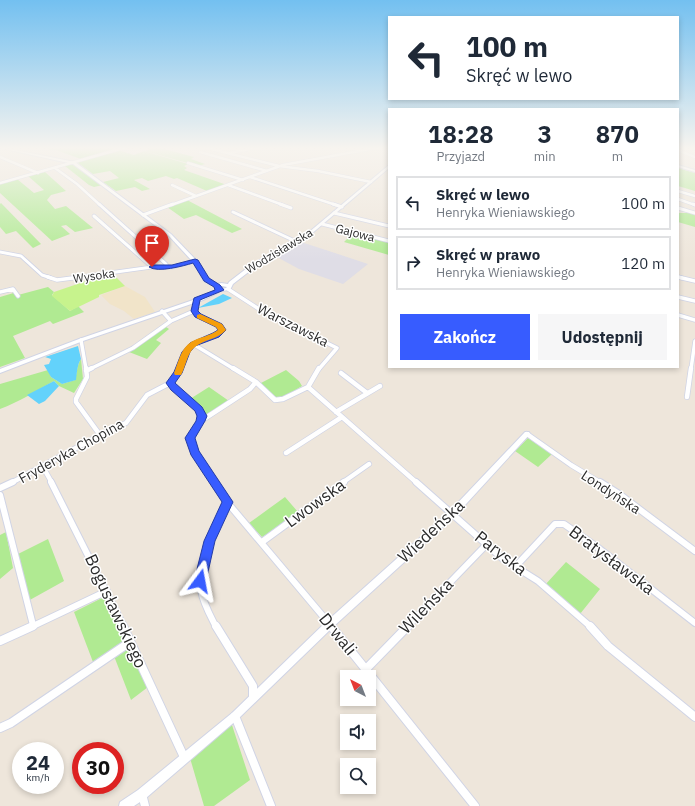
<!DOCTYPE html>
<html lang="pl">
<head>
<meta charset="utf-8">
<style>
  :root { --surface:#fff; --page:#f6f6f7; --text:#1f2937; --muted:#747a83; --line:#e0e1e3; --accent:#375cff }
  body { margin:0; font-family:"IBM Plex Sans",sans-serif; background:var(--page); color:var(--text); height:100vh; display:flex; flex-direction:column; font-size:15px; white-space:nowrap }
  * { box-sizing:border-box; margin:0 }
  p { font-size:13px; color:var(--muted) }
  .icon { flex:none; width:22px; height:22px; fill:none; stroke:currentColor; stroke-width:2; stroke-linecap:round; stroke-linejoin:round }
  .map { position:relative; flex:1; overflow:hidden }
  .panel { position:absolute; left:388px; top:108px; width:291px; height:260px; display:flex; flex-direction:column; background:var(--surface); border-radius:0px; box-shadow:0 2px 6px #0003 }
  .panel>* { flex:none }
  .top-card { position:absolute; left:388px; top:16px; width:291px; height:84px; border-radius:0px; box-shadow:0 2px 6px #0003; background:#fff; color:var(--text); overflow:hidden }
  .needle { width:26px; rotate:318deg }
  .fabs { position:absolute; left:340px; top:670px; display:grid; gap:8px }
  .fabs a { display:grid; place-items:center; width:36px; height:36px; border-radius:0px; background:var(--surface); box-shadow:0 2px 6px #0003; font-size:20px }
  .speed { position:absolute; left:12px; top:742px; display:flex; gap:8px; font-size:20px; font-weight:700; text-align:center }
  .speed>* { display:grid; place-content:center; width:52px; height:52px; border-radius:50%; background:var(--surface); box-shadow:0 2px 6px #0003; line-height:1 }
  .speed small { font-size:10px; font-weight:400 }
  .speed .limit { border:6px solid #d22; background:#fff; color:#111 }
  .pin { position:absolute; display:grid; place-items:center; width:34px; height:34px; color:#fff; margin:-41px -17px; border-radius:50% 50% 50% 0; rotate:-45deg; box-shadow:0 0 4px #0007 }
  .pin .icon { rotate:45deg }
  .me { position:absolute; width:44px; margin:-22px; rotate:13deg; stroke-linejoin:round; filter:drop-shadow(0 0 3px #0008) }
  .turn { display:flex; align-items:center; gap:14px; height:84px; padding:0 12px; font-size:18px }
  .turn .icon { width:52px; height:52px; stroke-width:2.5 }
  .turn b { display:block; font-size:28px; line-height:34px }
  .eta { display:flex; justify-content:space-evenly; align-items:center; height:68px; text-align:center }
  .eta b { font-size:24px; font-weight:700; line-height:28px }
  .button { display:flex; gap:8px; margin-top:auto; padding:8px 12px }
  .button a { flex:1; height:46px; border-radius:0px; background:var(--accent); color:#fff; font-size:16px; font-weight:700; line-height:46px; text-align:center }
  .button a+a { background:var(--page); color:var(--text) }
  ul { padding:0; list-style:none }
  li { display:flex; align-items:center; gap:12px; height:54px; margin:0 8px 6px; padding:0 4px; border:2px solid var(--line); border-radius:0px }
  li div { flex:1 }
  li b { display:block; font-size:15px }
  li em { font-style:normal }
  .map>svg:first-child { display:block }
  .industrial { fill:#dfdde6 }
  .education { fill:#f1e4c9 }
  .green { fill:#b0ea92 }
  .pitch { fill:#c7f38d }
  .water { fill:#63d2fb }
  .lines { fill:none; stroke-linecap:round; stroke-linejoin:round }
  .street-far5-casing { stroke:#d0d4e5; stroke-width:3.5 }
  .street-far4-casing { stroke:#d0d4e5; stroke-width:4.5 }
  .street-far3-casing { stroke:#d0d4e5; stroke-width:5 }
  .street-far2-casing { stroke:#d0d4e5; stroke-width:6 }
  .street-far1-casing { stroke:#d0d4e5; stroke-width:8 }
  .street-casing { stroke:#d0d4e5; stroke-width:10 }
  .secondary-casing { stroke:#d0d4e5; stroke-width:2 }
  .street-far5 { stroke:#fff; stroke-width:2.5 }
  .street-far4 { stroke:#fff; stroke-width:3 }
  .street-far3 { stroke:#fff; stroke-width:3.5 }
  .street-far2 { stroke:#fff; stroke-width:4.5 }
  .street-far1 { stroke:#fff; stroke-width:6 }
  .street { stroke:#fff; stroke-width:8 }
  .secondary { fill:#fff; fill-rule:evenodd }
  .route { fill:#375cff; stroke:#243ca6 }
  .slow { fill:#f59e0b }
  .labels { text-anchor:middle; stroke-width:3; stroke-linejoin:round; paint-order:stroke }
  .far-street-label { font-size:12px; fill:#2b2b2b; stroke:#fff }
  .street-label { font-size:14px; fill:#2b2b2b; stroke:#fff }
  .near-street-label { font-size:17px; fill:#2b2b2b; stroke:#fff }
</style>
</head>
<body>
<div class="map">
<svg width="695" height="806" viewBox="0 0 695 806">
  <rect width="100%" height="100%" fill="#eee6db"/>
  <path class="industrial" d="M301 242 335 253 368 264 343 284 299 269 275 256Z"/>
  <path class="education" d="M125 286 145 297 155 312 134 319 124 311 110 304 101 295Z"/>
  <path class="green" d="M43 147H125L118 150 134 155 144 151 188 164 184 166 187 168 184 170 227 185 207 191 177 178 174 179 166 176 148 181 142 178 134 180 150 189 142 191 135 187 116 191 103 182 119 178 110 171 93 174 78 163 81 159 56 150H50Z
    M144 147H157L194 157 191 159 205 164 198 166 145 151 150 149Z
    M74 164 103 185 94 187 89 185 65 166Z
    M678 168 695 173V191L678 186Z
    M45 172 66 191 51 195 47 200 55 209 66 206 93 228 75 232 66 225 61 226 70 234 52 241 0 193V184L17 179 34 193 44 190 28 176Z
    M187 200 242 229 232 233 196 215 184 219 167 207Z
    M1 203 41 244 33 248 16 231 6 234 0 227V204Z
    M678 213H695V227L678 222Z
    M353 233 389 242V255L344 242Z
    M48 287 54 292 52 295 70 311 78 306 84 312 53 324 50 321 13 336 25 358 0 367V297L17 292 18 295Z
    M166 327 169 329 156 340 161 343 147 359 129 352Z
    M81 359 83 379 74 393 59 386 54 381C36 391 19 402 0 409V384L48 370 51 377 62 384 75 380C77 373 77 365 81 359Z
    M286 370 299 381 302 386 281 399 273 398 259 384Z
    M209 387 229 401 205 416 203 409 190 399Z
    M528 438 552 454 538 467 515 451Z
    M285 497 298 512 269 533 262 537 249 523Z
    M6 532 13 568 0 579V535Z
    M48 539 64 581 28 601 16 555Z
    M566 562 600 589 580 614 545 585Z
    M106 596 127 641 93 662 74 612Z
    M129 647 148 687 131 700 114 656Z
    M231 722 250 780 214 806H204L190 758Z"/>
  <path class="pitch" d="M114 275 125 286 99 295V297L70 311 52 296 54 292 95 278Z"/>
  <path class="water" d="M223 294 232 298 219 304 198 308Z
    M78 346 81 359C77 365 77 373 76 380L62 384 51 377 44 365 49 364 51 359 45 357Z
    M54 381 59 386 45 401 39 404 27 395Z"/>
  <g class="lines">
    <defs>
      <path id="street-far5" d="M203 147 279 166 318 171 371 182
        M678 150 695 157
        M200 152 267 171
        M229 153 261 147
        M0 157 38 173
        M188 163 243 180
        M55 168 77 184 100 205
        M250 177 336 205
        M0 183 127 147
        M172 185 196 196
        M228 185 283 205
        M678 191 695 196
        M678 199 695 205
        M171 205 283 165 381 147"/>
      <path id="street-far4" d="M99 204 166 264 167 267
        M280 204 291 208
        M333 204 342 207
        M693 204 695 205
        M678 208 695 213
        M233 212 297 242
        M334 213 389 226
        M143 215 173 204
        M94 216 152 267
        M322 224 389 241
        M0 252 21 256 42 275 51 278
        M678 277 682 278
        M73 278 152 267H172L195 261"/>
      <path id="street-far3" d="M48 277 57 280 80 277
        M678 277 695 281
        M228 289 262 311 337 348 319 369
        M0 292 13 289 18 296
        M678 297 695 301
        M678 315 695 320
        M171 321 194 311
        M81 340 86 369
        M193 344 234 369
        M90 369 133 348 171 321 162 311
        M179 369C182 361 185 349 193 344 202 338 213 337 222 330L220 325 196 314 194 311 197 299
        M691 369 695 341"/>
      <path id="street-far2" d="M86 368 87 377 76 399V402L100 435
        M86 371 92 368
        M341 373 367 393
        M256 382 275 400 283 399 308 387
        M170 383 199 411C204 422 195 429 190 438L195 452 215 483
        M308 387 319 368
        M308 387 417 483
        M687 397 691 368
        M336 412 380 386
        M201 421 250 389 256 382 233 368
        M527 434 571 465 601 483
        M286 453 342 417
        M43 467 52 483
        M11 483 100 435 126 423 147 395 170 383 175 378 179 368
        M342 483 369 464"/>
      <path id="street-far1" d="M51 482 124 627
        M214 482 227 502C216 526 197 563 201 590 203 603 210 615 216 627
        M416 482 503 559 538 581 591 627
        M600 482 619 494 695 551
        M0 488 13 482
        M0 495 33 625
        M227 502 332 627
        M262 542 344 482
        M515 567 555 524H564L597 547 695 623
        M31 627 107 591
        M407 627 487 544"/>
      <path id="street" d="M123 626 184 757
        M216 626 253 686V696
        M331 626 475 806
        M590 626 608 646 695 717
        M0 641 33 626
        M366 669 408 626
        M235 716 271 806
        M0 728 11 723 130 642
        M142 794 145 806"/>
      <path id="secondary" d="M0 147 75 162 171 234 196 260 208 279 218 284 221 283 228 284 229 282 251 265 308 233 389 165V168L310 235 255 267 233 284 230 290 221 291 203 300 83 341 0 373V369L79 339 199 298 217 290 215 288 216 287 204 281 193 262 169 236 73 164 0 148ZM222 286 227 287 226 288 222 289 220 288Z
        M678 165 695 170V172L678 167Z
        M525 432H529L530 434 456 515 333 627 238 719 146 798 134 806H119L120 802 138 790 232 713 327 621 450 511Z"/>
    </defs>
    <use href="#street-far5" class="street-far5-casing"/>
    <use href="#street-far4" class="street-far4-casing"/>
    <use href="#street-far3" class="street-far3-casing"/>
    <use href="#street-far2" class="street-far2-casing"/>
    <use href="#street-far1" class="street-far1-casing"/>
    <use href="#street" class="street-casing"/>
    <use href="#secondary" class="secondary-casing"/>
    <use href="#street-far5" class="street-far5"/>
    <use href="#street-far4" class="street-far4"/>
    <use href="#street-far3" class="street-far3"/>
    <use href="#street-far2" class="street-far2"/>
    <use href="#street-far1" class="street-far1"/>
    <use href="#street" class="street"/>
    <use href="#secondary" class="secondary"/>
  </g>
  <linearGradient id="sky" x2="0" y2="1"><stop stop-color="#73c0f0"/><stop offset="0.57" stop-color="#f7f4ef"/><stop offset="1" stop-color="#f7f4ef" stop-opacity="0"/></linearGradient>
  <rect width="695" height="260" fill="url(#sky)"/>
  <path class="route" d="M195 259 198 260 209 278 220 285 224 290 200 300 198 311 201 314 222 324 226 330 219 337 195 346 190 352 182 373 175 383 202 407 207 416 205 421 195 438 199 451 233 502 215 541 206 581 204 585 200 587 196 585 194 581 204 541 222 502 191 455 185 438 196 421 197 416 195 411 171 390 166 383 174 372 182 352 190 343 213 333 218 330 216 327 195 317 191 311 194 298 215 290 214 287 204 281 193 263C183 266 158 273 149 267L152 265H172Z"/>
  <path class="slow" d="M200 314 222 324 226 330C217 340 204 339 195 347 187 353 186 366 181 375H175L174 373C178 363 181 348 191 342 200 337 210 336 218 330L216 327 197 318V315Z"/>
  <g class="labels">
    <g class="far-street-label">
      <text transform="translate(355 233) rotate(14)" y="4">Gajowa</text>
      <text transform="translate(279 251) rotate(-31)" y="4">Wodzisławska</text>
      <text transform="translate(94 276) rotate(-8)" y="4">Wysoka</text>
    </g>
    <g class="street-label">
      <text transform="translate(293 325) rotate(27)" y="5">Warszawska</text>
      <text transform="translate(71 451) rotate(-29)" y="5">Fryderyka Chopina</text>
      <text transform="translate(611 492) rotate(33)" y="5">Londyńska</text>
    </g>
    <g class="near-street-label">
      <text transform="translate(315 503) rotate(-36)" y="6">Lwowska</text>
      <text transform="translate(431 531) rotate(-43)" y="6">Wiedeńska</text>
      <text transform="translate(501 553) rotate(38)" y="6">Paryska</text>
      <text transform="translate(612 560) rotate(37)" y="6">Bratysławska</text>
      <text transform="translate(426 606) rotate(-46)" y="6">Wileńska</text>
      <text transform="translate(116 611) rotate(65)" y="6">Bogusławskiego</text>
      <text transform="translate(338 634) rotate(51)" y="6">Drwali</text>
    </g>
  </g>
</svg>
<div class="fabs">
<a><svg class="needle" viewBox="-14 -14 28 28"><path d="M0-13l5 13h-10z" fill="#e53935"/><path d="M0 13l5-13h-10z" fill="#747a83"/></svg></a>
<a><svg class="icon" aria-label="sound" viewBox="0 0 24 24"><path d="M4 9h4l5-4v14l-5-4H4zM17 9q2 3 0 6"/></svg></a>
<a><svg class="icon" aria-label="search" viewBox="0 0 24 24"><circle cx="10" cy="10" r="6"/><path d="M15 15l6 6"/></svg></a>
</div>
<div class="speed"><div>24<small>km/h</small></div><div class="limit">30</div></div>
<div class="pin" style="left:152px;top:267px;background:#d93025"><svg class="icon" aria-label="arrive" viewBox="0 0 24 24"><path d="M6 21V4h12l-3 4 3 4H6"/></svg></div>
<svg class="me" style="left:200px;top:581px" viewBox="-20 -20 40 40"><path d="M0-17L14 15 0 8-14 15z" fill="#375cff" stroke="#fff" stroke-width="4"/></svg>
<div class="top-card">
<div class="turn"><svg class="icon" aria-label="left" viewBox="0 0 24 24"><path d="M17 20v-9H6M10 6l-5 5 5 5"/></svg><div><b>100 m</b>Skręć w lewo</div></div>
</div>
<section class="panel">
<div class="eta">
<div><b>18:28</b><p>Przyjazd</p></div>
<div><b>3</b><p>min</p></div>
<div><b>870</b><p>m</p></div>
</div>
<ul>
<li><svg class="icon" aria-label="left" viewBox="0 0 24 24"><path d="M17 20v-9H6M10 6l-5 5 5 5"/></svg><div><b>Skręć w lewo</b><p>Henryka Wieniawskiego</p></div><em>100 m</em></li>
<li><svg class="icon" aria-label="right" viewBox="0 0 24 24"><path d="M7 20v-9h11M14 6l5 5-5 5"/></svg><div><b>Skręć w prawo</b><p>Henryka Wieniawskiego</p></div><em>120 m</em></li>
</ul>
<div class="button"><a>Zakończ</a><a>Udostępnij</a></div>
</section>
</div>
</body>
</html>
